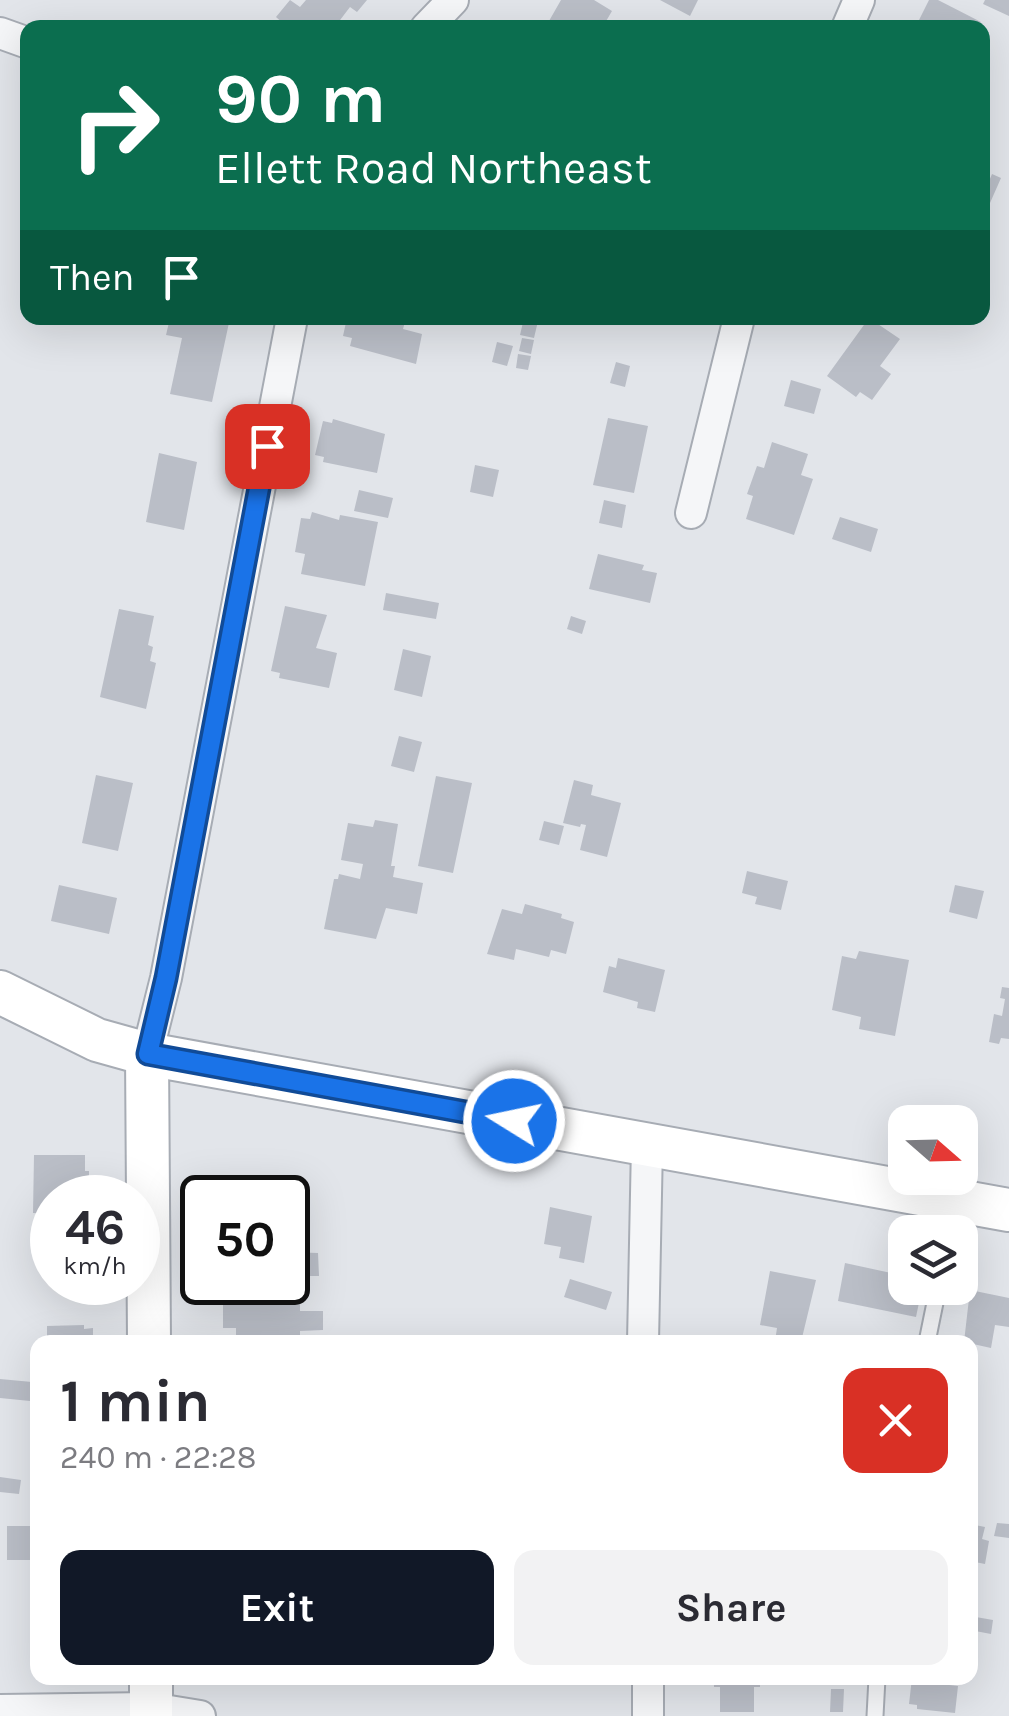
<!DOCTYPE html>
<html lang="en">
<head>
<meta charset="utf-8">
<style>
  :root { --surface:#fff; --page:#f2f2f3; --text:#2b2b33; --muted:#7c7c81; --accent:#111827 }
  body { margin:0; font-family:Karla,sans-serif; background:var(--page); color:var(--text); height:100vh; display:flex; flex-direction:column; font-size:38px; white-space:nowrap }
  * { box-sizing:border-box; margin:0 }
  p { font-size:32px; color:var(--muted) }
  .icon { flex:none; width:55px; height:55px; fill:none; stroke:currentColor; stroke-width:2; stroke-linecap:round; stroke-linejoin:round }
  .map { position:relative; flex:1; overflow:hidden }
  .sheet { position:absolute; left:30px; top:1335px; width:948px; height:350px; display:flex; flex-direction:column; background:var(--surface); border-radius:20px; box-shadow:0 10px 40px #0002 }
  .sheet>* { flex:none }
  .guide { position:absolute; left:20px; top:20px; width:970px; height:305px; border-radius:20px; box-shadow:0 10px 40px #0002; background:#0b6e4f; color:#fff; overflow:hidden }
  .needle { width:65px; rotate:110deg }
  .controls { position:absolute; left:888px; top:1105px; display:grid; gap:20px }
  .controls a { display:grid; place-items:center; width:90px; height:90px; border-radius:20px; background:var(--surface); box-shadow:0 10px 40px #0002; font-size:50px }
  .speed { position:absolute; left:30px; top:1175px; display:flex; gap:20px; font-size:50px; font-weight:700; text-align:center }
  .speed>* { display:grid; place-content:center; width:130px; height:130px; border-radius:50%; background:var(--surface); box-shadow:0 10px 40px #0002; line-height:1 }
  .speed small { font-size:25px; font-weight:400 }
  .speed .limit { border:5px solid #111; border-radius:15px; background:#fff; color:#111 }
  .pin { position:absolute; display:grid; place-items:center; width:85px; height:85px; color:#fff; margin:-42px; border-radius:20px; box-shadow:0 5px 15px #0006 }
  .me { position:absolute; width:110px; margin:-55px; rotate:280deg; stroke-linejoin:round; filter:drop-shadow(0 0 8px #0008) }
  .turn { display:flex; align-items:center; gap:35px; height:210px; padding:0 30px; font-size:45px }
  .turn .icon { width:130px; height:130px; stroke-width:2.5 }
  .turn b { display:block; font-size:70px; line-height:85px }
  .then { display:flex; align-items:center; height:95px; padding:0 30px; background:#0003; gap:20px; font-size:38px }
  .round { display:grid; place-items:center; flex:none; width:105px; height:105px; border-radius:20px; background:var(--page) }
  .headline { display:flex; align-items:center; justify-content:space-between; height:170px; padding:0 30px }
  h1 { font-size:60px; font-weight:700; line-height:75px }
  .primary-button { display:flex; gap:20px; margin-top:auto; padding:20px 30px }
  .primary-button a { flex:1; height:115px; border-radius:20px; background:var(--accent); color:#fff; font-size:40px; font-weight:700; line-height:115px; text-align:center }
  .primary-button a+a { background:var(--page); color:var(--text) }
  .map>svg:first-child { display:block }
  .building { fill:#babec7 }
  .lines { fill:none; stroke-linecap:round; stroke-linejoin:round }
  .lane-casing { stroke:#a7acb4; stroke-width:19 }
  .street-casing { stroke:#a7acb4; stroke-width:34 }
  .secondary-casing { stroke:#a7acb4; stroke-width:46 }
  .lane { stroke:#f5f6f8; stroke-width:15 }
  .street { stroke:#f5f6f8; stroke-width:30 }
  .secondary { stroke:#fff; stroke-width:42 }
  .route-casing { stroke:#114b97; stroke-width:25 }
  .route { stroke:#1a73e8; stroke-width:18 }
</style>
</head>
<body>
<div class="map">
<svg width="1009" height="1716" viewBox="0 0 1009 1716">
  <rect width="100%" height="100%" fill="#e2e5ea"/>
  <path class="building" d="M290 0 300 7 306 0H367L357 12 350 7 334 28H283L285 25 276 17Z
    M561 0H594L612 11 602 28H545Z
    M660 0H698L690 16Z
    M929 0H938L981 22 978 28H915Z
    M985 0H1009V16L983 4Z
    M992 174 1001 178 990 203 982 198Z
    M170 318H230L212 402 170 394 182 338 166 335Z
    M347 318H406L403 329 422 334 416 364 350 346 352 338 343 336Z
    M524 318 538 321 534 338 520 335Z
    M869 318 900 339 880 366 891 374 872 400 860 392 856 397 827 376Z
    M522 338 534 340 531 354 519 351Z
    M497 342 513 346 507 366 492 362Z
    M518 354 531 356 528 370 516 368Z
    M616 362 630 366 625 387 610 383Z
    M791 380 821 389 814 414 784 406Z
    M608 418 648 426 634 493 593 485Z
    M333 419 385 434 377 473 323 462 324 457 315 455 323 421 332 423Z
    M772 442 808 454 801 475 813 479 794 535 746 519 753 496 747 494 757 466 764 468Z
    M159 453 197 462 184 530 146 522Z
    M475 465 499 470 493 497 470 492Z
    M359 490 393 498 388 518 354 511Z
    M604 500 626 505 622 528 599 523Z
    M312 512 339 520 340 515 378 522 365 586 301 574 305 554 295 552 301 518 310 519Z
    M840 517 878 529 871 552 832 539Z
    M598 554 644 565 642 570 657 573 650 603 589 589Z
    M386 593 439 603 436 619 383 610Z
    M285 606 327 615 316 648 337 653 329 688 279 678 280 673 271 671Z
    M119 609 154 616 148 645 153 647 150 661 156 663 146 709 100 697Z
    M571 616 586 621 582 634 567 629Z
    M403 649 431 656 422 697 394 690Z
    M399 736 422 742 414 772 391 766Z
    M96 775 133 783 118 851 82 843Z
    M436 776 472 783 453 873 418 866Z
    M574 780 593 785 591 795 621 803 607 857 580 850 586 825 581 824 580 827 563 823Z
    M375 820 398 824 391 866H395L393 877 423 883 417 914 386 908 376 939 324 929 334 879H338L339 874 360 879 363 864 341 860 348 823 373 827Z
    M544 821 564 826 559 845 539 840Z
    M747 871 788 881 781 910 755 904 757 897 742 893Z
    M59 885 117 898 109 934 51 921Z
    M955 885 984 891 977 919 949 912Z
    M525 904 562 914 561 918 574 922 566 954 551 950 549 957 516 949 514 960 487 954 502 909 522 914Z
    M859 951 909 960 895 1036 859 1029 861 1017 832 1010 842 956 856 959Z
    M618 958 665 970 655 1012 637 1008 638 1002 603 992 609 966 616 968Z
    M1002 987 1009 988V1039L1001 1038 999 1044 989 1042 994 1014 1002 1016 1005 999 1000 998Z
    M34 1155H85V1171H89V1198H52V1214L33 1213Z
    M550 1207 592 1216 584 1263 559 1258 561 1247 544 1244Z
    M288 1252 318 1253 319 1276H310L309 1289H300V1311H323V1330L300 1331V1342H236V1328H223V1298H236L232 1282H288Z
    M845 1263 905 1276V1288H922L916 1317 838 1301Z
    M770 1271 816 1280 801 1342 775 1341 777 1328 760 1325Z
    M570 1279 612 1292 606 1310 564 1297Z
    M970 1290 1009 1298V1327L995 1325 991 1348 964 1342Z
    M84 1325V1329L93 1328V1342H47V1326Z
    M0 1379 32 1382 30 1401 0 1398Z
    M0 1477 21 1480 19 1494 0 1492Z
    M997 1523 1009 1524V1538L994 1536Z
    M970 1524 985 1527 982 1539 989 1541 985 1564 970 1561Z
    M7 1526H38V1560H7Z
    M970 1616 993 1620 991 1634 970 1630Z
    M46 1678H95V1681L46 1683Z
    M714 1678H760V1687H754V1712H720V1687H714Z
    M912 1678H942L941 1684 958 1686 955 1713 917 1709V1705L909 1704Z
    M831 1689H844L843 1712H830Z"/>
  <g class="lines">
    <defs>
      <path id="lane" d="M949 1232 955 1202
        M927 1342 938 1288
        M875 1716 877 1678"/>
      <path id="street" d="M426 28 453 0
        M847 28 859 0
        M0 33 28 43
        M691 513 739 318
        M147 1054 166 978 292 318
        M643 1342 647 1145
        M0 1710 151 1708 200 1716
        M648 1716V1678"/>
      <path id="secondary" d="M0 992 97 1040 147 1054 1009 1210
        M147 1054 149 1342
        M151 1678V1716"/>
    </defs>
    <use href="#lane" class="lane-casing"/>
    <use href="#street" class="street-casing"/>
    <use href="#secondary" class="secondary-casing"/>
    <use href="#lane" class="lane"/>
    <use href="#street" class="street"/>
    <use href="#secondary" class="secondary"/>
  </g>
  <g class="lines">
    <defs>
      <path id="route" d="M267 446 166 978 148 1054 514 1121"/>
    </defs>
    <use href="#route" class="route-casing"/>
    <use href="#route" class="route"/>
  </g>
</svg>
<div class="controls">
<a><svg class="needle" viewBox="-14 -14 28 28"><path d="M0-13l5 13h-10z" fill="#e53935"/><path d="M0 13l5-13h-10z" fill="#7c7c81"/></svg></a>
<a><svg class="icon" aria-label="layers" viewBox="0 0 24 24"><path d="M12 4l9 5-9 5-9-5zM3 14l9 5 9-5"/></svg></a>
</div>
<div class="speed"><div>46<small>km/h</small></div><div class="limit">50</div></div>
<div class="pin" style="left:267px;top:446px;background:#d93025"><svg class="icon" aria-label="arrive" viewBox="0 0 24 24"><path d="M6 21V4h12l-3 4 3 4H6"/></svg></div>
<svg class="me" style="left:514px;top:1121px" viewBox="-20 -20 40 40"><circle r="17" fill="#1a73e8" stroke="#fff" stroke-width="3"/><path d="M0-11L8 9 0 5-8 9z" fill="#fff"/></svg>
<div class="guide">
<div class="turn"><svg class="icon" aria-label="right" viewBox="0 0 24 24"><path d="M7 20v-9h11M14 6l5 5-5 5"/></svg><div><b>90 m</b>Ellett Road Northeast</div></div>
<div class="then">Then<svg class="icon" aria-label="arrive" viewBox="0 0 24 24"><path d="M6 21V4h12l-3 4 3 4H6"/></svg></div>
</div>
<section class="sheet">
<div class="headline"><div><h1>1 min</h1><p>240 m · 22:28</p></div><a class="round" style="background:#d93025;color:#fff"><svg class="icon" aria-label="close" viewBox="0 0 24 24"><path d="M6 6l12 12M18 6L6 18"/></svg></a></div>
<div class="primary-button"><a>Exit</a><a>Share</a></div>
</section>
</div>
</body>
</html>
